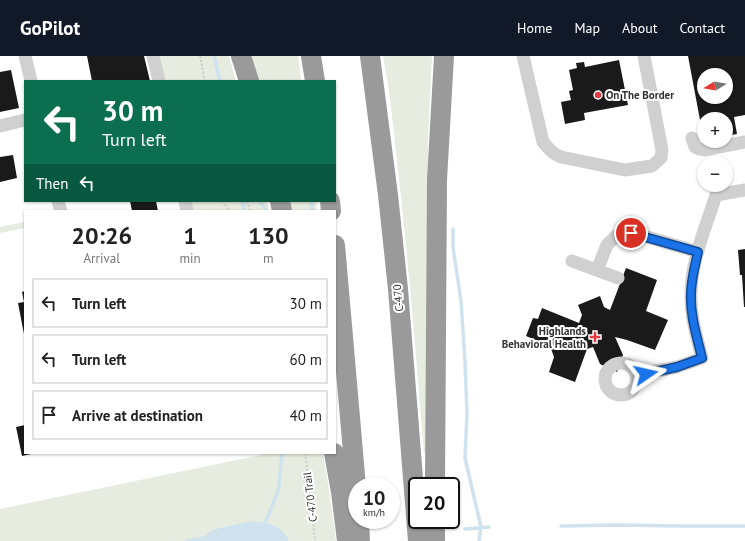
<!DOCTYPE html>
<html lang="en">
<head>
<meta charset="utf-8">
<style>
  :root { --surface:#fff; --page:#f2f2f2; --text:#222; --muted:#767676; --line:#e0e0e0; --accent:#111827 }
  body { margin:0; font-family:"PT Sans",sans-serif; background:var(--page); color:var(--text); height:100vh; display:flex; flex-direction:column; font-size:15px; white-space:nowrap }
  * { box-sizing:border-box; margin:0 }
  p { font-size:13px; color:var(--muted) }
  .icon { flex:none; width:22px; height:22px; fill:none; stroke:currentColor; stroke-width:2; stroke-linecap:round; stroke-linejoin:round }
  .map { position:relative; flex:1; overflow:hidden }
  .sheet { position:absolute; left:24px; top:154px; width:312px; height:244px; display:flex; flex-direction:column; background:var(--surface); border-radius:0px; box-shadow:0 1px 3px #0004 }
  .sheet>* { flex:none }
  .hud { position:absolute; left:24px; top:24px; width:312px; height:122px; border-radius:0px; box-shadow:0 1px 3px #0004; background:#0b6e4f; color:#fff; overflow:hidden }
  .needle { width:26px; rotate:259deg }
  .fabs { position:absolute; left:697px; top:12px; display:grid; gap:8px }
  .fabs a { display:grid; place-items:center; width:36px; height:36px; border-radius:50%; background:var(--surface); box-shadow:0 1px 3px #0004; font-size:20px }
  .speed { position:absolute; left:348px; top:421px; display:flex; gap:8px; font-size:20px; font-weight:700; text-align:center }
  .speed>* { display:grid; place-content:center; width:52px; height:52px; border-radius:50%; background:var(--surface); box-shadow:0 1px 3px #0004; line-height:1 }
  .speed small { font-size:10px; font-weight:400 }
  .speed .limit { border:2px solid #111; border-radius:6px; background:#fff; color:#111 }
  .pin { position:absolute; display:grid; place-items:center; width:34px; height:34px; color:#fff; margin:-17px; border:2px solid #fff; border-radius:50%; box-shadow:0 1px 4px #0007 }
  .me { position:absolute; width:44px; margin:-22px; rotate:79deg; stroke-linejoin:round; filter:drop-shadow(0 0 3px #0008) }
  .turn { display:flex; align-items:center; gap:14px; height:84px; padding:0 12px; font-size:18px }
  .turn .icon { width:52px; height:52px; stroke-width:2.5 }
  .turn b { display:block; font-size:28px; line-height:34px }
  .then { display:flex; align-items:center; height:38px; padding:0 12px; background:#0003; gap:8px; font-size:15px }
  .eta { display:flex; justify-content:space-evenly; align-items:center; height:68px; text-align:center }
  .eta b { font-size:24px; font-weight:600; line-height:28px }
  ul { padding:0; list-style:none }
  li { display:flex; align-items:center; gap:12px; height:50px; margin:0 8px 6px; padding:0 4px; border:2px solid var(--line); border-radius:0px }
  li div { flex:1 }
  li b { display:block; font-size:15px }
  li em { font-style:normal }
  header { display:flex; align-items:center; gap:24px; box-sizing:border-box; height:56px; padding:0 20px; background:var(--accent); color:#fff }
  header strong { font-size:19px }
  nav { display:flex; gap:22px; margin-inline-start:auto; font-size:14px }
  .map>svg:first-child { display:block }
  .green { fill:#e6ecdf }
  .water { fill:#cfe2ee }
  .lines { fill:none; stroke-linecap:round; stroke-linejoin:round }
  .stream { stroke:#cfe2ee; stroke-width:3.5 }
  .building { fill:#1a1a1a; fill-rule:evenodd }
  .path { stroke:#cdcdcd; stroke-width:2; stroke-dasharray:2 2; stroke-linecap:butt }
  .minor { stroke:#d0d0d0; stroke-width:13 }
  .highway { stroke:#9a9a9a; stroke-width:20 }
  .route-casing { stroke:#114b97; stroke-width:10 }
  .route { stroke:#1a73e8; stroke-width:7 }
  .poi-dot { fill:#e63946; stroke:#fff; stroke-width:1.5 }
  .labels { text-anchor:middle; stroke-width:4; stroke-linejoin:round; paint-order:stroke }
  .poi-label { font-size:11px; font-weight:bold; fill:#333; stroke:#fff; text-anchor:start }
  .street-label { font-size:11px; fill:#333; stroke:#fff }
</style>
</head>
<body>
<header>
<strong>GoPilot</strong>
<nav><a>Home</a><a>Map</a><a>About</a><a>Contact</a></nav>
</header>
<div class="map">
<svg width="745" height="485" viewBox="0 0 745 485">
  <rect width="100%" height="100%" fill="#fff"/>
  <path class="green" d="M159 0H229L236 25H164Z
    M251 0H298L301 25H259Z
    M383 0H432L428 85 427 397H424L411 242 402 150 390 41Z
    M188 145H267L269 155H189Z
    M289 145H316L317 155H292Z
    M25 166V172L0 177V171Z
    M261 397H323L329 434 336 485H0V453L261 399Z"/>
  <path class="water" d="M252 465C268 468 281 468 289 485H198L212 474Z"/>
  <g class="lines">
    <path class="stream" d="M214 0 220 25
      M242 145 245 155
      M259 145 264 151 266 155
      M311 145 312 155
      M453 173V191L461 245 465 306 467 357 465 402 481 471 479 485
      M263 470 266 465 278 435 279 428 282 397
      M561 470 615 469 681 470H745
      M465 473 489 471
      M188 485 205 482"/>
  </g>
  <path class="building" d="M87 0H144L150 25H92Z
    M688 0H745V59L734 61 737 78 726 80V63H704V80H703ZM704 19H726V41H704Z
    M619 4 628 49 584 57 585 64 565 68 561 46 571 44 569 35 573 34 569 14 577 12 576 7 584 6 585 11Z
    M11 14 19 52 0 56V16Z
    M13 99 17 122 0 126V101Z
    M130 145H156L158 155H132Z
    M745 193V251H744L742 219H740L738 194Z
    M626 212 657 224 646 255 668 264 655 294 627 284 615 281 623 299 617 316 600 308 593 291 587 293 575 326 549 316 554 301 550 290 526 280 533 262 538 263 542 252 579 267 582 259 578 249 600 240 604 251 610 254Z
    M25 235V278H24L18 247 24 246 22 236Z
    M25 369V397H31V398L22 400 16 371Z"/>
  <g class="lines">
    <path class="path" d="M200 0 203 15 204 25
      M223 145 229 155
      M247 145 250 155
      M305 397 308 419 315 485"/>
    <path class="minor" d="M25 0 31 25
      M153 0 159 25
      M523 0 543 86C549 93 553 98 561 101L625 114 652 110 661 102 662 94 644 0
      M0 70 25 64
      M692 82 695 91 699 93 704 94 745 86
      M58 145 61 155
      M185 145 187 155
      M572 205 618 222
      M597 214 607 189 616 180 625 177 637 178 698 196
      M605 323a16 16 0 1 1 32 0a16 16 0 1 1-32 0Z
      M636 319 677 311 702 302C697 281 690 259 691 238 691 204 706 171 716 139L745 134"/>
    <path class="highway" d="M241 0 249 25
      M311 0 315 25
      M370 0 388 139 398 233 418 485
      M280 145 282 155
      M330 145 331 155
      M335 189 357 442
      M334 397 341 436 347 485
      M435 430 437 124 444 0
      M359 464 360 485
      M435 485V464"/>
  </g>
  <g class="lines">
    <defs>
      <path id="route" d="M631 177 698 196C695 210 691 224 691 238 690 260 697 281 702 302L677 311 646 318"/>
    </defs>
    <use href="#route" class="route-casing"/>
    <use href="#route" class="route"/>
  </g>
  <g class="poi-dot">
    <circle cx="598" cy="39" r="4"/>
    <path d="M593 275h4v4h4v4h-4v4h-4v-4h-4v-4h4z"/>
  </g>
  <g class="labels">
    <g class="poi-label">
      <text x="606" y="43">On The Border</text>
      <text x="586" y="279" text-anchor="end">Highlands<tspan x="586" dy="13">Behavioral Health</tspan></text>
    </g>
    <g class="street-label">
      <text transform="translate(398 242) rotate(-95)" y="4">C-470</text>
      <text transform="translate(310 441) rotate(-97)" y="4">C-470 Trail</text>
    </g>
  </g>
</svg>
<div class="fabs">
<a><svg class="needle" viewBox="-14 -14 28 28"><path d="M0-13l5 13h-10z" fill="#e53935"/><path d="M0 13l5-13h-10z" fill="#767676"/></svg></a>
<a>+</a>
<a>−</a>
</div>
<div class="speed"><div>10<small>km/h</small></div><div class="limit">20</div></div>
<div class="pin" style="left:631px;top:177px;background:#d93025"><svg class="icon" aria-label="arrive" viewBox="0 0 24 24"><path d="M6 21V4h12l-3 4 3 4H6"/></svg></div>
<svg class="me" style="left:646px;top:318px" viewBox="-20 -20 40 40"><path d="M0-17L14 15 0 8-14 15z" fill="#1a73e8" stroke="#fff" stroke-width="4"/></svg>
<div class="hud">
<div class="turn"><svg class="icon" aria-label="left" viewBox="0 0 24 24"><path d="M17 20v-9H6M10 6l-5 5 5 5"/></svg><div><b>30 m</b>Turn left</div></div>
<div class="then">Then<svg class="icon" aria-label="left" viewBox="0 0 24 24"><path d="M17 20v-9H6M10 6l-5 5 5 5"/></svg></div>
</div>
<section class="sheet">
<div class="eta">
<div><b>20:26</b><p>Arrival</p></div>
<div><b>1</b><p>min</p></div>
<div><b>130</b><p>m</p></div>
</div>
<ul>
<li><svg class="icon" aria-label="left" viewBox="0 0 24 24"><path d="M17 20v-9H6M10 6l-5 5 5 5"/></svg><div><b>Turn left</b></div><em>30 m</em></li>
<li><svg class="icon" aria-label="left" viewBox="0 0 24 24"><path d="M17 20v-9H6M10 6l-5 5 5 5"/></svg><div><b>Turn left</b></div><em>60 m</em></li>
<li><svg class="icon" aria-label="arrive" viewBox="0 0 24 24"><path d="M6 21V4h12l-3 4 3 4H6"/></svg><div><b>Arrive at destination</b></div><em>40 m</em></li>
</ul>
</section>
</div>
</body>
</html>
